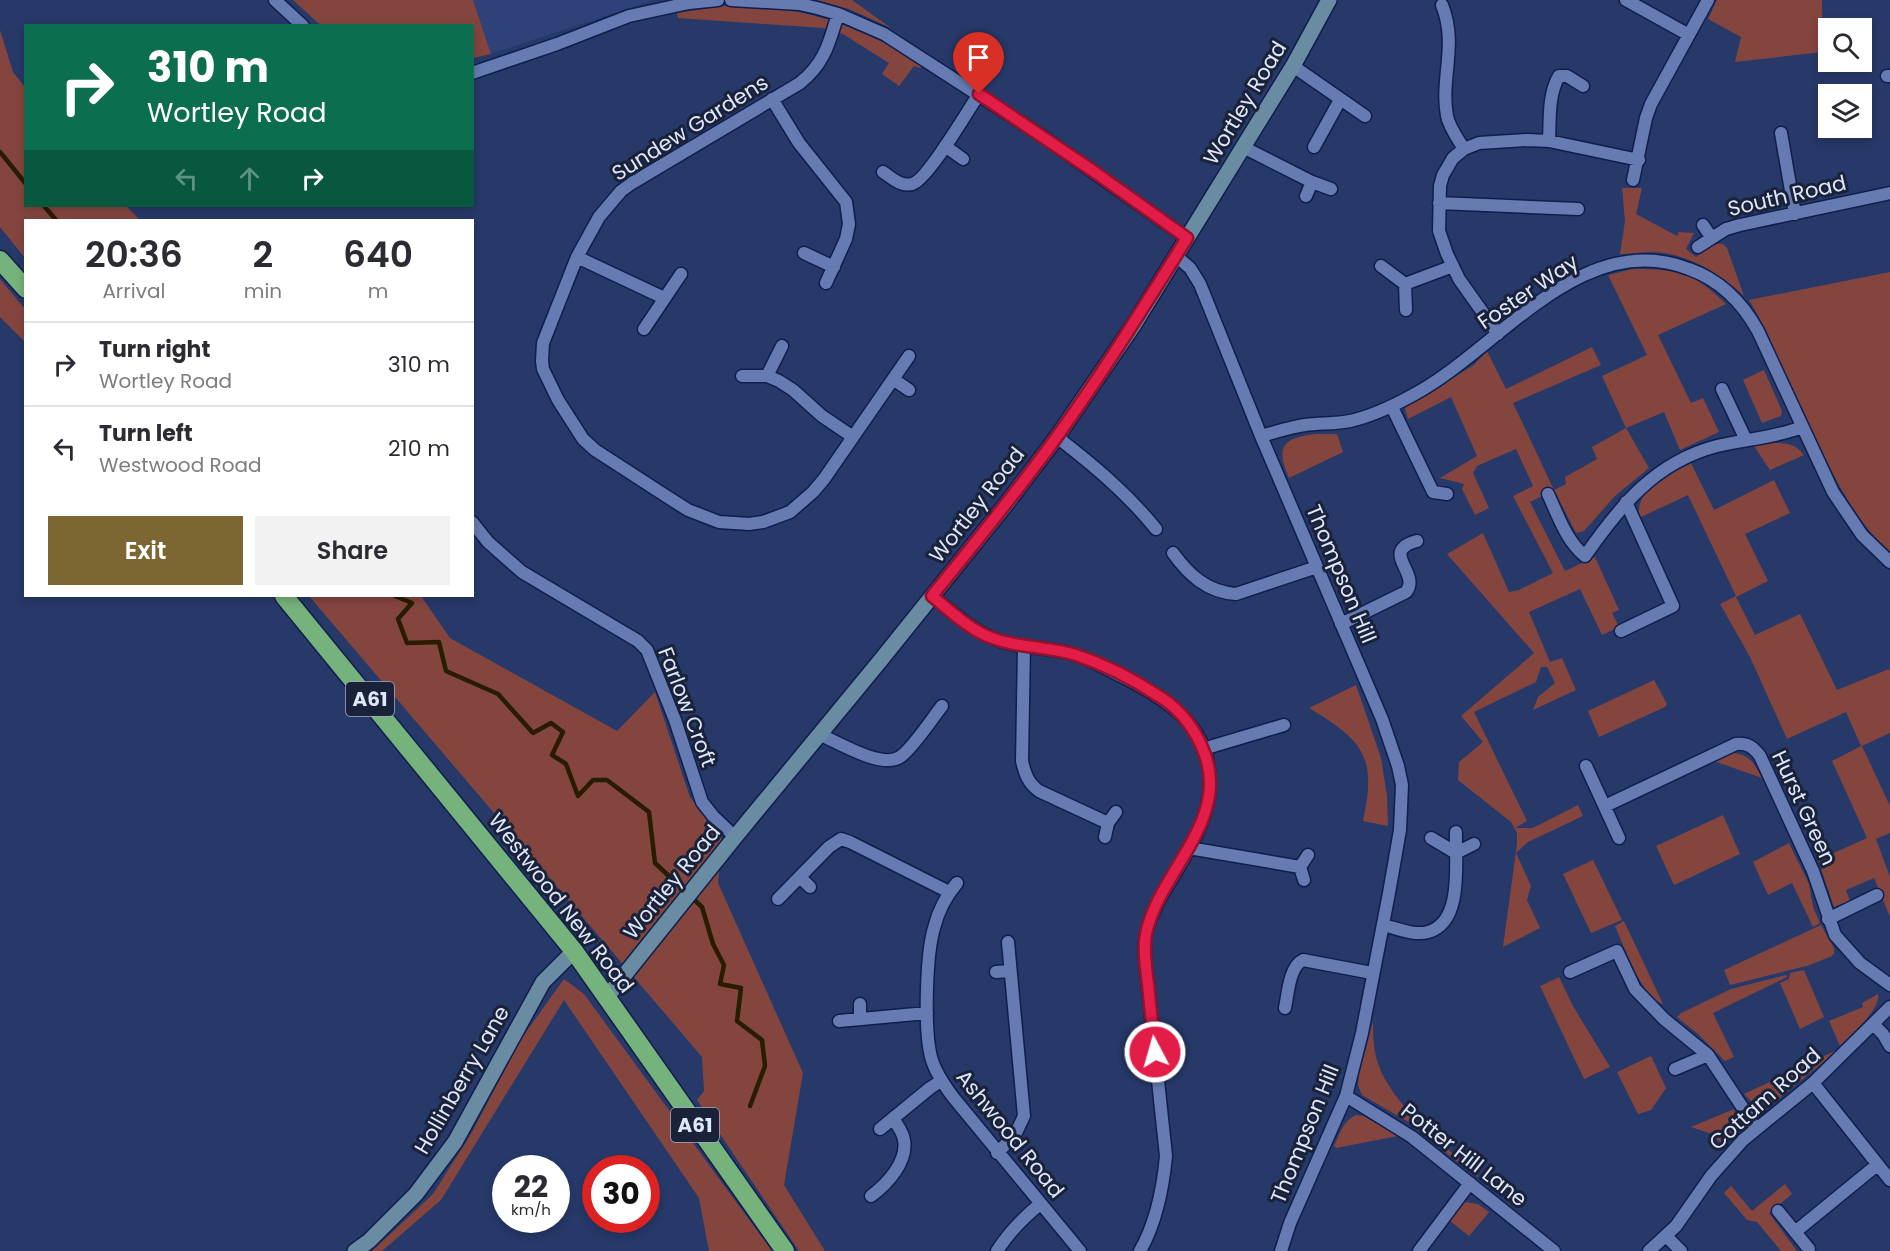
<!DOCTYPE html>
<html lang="en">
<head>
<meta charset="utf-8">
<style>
  :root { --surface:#fff; --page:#f2f2f3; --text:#2b2b33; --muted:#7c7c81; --line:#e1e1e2; --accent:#7c6733 }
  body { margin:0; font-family:Poppins,sans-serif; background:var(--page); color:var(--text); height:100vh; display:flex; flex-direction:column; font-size:22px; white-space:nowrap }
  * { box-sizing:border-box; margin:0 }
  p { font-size:20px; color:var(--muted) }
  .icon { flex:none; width:33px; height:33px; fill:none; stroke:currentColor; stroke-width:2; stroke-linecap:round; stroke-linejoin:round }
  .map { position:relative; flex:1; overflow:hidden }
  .panel { position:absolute; left:24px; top:219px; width:450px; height:378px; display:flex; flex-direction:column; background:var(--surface); border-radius:0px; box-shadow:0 3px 9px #0003 }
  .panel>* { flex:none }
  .banner { position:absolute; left:24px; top:24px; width:450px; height:183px; border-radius:0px; box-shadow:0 3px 9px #0003; background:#0b6e4f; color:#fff; overflow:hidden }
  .tools { position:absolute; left:1818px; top:18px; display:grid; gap:12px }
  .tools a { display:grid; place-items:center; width:54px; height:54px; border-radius:0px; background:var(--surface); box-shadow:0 3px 9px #0003; font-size:30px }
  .speed { position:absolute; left:492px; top:1155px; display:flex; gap:12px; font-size:30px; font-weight:700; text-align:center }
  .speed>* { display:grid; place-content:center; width:78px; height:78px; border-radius:50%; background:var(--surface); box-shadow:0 3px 9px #0003; line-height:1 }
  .speed small { font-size:15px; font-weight:400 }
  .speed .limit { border:9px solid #d22; background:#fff; color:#111 }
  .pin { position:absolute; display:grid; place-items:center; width:51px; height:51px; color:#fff; margin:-62px -26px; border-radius:50% 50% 50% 0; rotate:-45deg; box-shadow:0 0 6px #0007 }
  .pin .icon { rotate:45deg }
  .me { position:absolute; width:66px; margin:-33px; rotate:354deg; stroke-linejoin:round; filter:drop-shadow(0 0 4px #0008) }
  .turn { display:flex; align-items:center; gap:21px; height:126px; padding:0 24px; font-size:27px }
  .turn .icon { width:78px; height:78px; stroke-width:2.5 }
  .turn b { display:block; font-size:42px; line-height:51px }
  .lanes { display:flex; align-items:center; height:57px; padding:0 24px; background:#0003; justify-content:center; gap:30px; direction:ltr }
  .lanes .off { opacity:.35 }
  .eta { display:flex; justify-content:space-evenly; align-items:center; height:102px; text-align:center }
  .eta b { font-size:36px; font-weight:600; line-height:42px }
  .action { display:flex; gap:12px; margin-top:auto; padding:12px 24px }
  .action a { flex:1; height:69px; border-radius:0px; background:var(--accent); color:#fff; font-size:24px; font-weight:600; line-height:69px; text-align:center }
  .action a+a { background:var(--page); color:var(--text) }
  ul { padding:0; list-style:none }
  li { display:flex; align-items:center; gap:18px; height:84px; padding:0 24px; border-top:2px solid var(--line) }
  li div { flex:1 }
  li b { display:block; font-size:22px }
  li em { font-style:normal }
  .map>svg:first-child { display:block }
  .built { fill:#2e4279 }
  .green { fill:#85453f }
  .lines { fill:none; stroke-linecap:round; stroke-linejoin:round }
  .stream { stroke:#281d01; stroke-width:4.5 }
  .street-casing { stroke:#0f1e4c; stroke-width:15 }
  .secondary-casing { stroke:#0f1e4c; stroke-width:18 }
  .highway-casing { stroke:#0f1e4c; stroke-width:21 }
  .street { stroke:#657bb2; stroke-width:12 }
  .secondary { stroke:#6a8ca2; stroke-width:15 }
  .highway { stroke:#76b27b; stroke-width:18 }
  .route-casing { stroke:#92132f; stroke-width:15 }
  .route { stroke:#e11d48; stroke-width:10 }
  .labels { text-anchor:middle; stroke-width:6; stroke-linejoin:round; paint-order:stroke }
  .shield { fill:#192238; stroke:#a4acc0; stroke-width:1.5 }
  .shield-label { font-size:20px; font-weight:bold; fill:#dfe7fa }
  .street-label { font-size:21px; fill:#dfe7fa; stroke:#192238 }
</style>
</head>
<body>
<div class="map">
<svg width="1890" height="1251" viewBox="0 0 1890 1251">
  <rect width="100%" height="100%" fill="#263969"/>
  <path class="built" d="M473 0H654L491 54Z"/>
  <path class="green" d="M293 0H473L491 54 473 58 472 26 323 25 318 23Z
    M816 0H852L891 28 849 9Z
    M1717 0H1822L1823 52 1735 62 1741 37 1708 19Z
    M723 6C744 7 767 7 788 10 837 18 881 40 924 64L920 68 914 66 899 86 882 74 889 63 843 34 823 28 678 18 677 13Z
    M0 30 13 72 25 87 26 206H126L140 220H26L25 258 0 227Z
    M1622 188H1642L1636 214 1677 236 1679 232 1694 233 1686 249 1696 257C1704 251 1713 242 1723 244L1727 248 1744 296C1721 274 1687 253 1653 252 1642 252 1632 254 1620 254L1625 221Z
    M1633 269C1677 269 1694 272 1726 304L1658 335 1691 403 1703 398 1719 432 1680 450 1664 412 1626 428 1649 468 1615 496 1584 531 1576 533 1554 490 1530 502 1565 571 1595 557 1619 610 1612 613 1619 627 1602 635 1580 589 1529 612 1550 662 1562 658 1576 690 1533 710 1538 697 1555 683 1547 667H1541L1536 682 1474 712 1527 821 1515 828H1533L1578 805 1583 816 1528 842 1516 853 1531 886 1527 900 1540 928 1503 947 1517 844V833L1511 822 1458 780 1459 762 1483 742 1461 716 1534 653 1447 554 1483 533 1509 592 1519 590 1553 573 1513 496 1533 486 1516 449 1477 466 1473 473 1489 508 1475 515 1462 489 1464 484 1440 478 1477 456 1451 397 1408 419 1405 409 1406 406 1474 365 1487 351 1506 389 1592 347 1601 365 1513 403 1554 490 1566 484 1565 477 1597 459 1592 447 1626 428 1602 376 1647 355 1608 275Z
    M1890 272V553C1849 514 1827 463 1803 413 1789 381 1773 349 1759 317L1749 300Z
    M0 279 25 309V342L0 317Z
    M1764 370 1782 411 1781 416 1762 423 1743 380Z
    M1316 434H1337L1343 452 1289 478C1275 446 1283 438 1316 434Z
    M1769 443C1784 443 1794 442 1804 455L1770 470 1754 446Z
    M1691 463 1714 510 1774 480 1790 513 1745 534 1768 581 1736 597 1755 635 1800 614 1837 690 1889 669 1890 671V733L1862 746 1890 806V833L1876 839 1890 877V917L1874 878 1846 890 1850 901 1834 907 1818 860 1867 838 1832 761 1861 746 1846 712 1787 739 1750 657 1720 604 1736 596 1688 495 1639 518C1635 488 1668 475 1691 463Z
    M309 596H421L450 638 617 731 655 692 690 797 722 839 718 883 803 1073 784 1185 825 1251H799L697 1100 704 1091 702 1057Z
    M1654 680 1667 704 1665 707 1599 737 1588 711Z
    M1356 685 1381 758 1387 796 1388 826 1363 821C1377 757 1364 741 1309 708Z
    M1733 753C1751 755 1754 764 1762 778L1714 761Z
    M1723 815 1740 854 1674 885 1656 846Z
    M1789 843 1809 884 1813 907 1820 923 1813 927 1792 883 1768 895 1753 862Z
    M1593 860 1622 920 1591 933 1563 874Z
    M1624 921 1663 1004C1641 997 1624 946 1615 926Z
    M1821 925 1834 948V953L1832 956 1810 965 1730 985 1724 970Z
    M1804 970 1824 1017 1800 1029 1780 983 1789 979 1790 973Z
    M1786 975 1787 977 1713 1013 1734 1057 1725 1061 1698 1034 1677 1017 1681 1013 1731 989Z
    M1559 977 1573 1006 1610 1067 1584 1079 1540 986Z
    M564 979 584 994 772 1251H709L699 1198 564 1000 441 1200 382 1251H372L433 1194 471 1134 521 1039Z
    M1878 994C1881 1010 1851 1034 1840 1046L1829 1021 1863 1007 1862 1003Z
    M1373 1021C1373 1033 1373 1045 1376 1057 1388 1104 1446 1146 1481 1178L1471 1173 1410 1123 1362 1095 1358 1085 1359 1074Z
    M1839 1049 1775 1102 1764 1105H1755L1744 1094Z
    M1651 1056 1666 1088 1651 1110 1638 1114 1617 1072Z
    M1734 1109C1739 1125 1734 1133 1723 1145L1712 1134 1691 1127Z
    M1356 1115 1364 1116 1398 1136 1336 1148 1334 1146C1340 1133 1343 1121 1356 1115Z
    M1785 1184 1792 1194 1769 1213 1797 1251H1781L1757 1222 1747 1220 1724 1193 1731 1186 1752 1211Z
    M1465 1202 1478 1204 1489 1212 1469 1236 1449 1220 1459 1205Z"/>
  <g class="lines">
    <path class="stream" d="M0 152 26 184
      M44 206 56 220
      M395 596 412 603 398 619 407 643 439 642 446 671 498 694 533 733 551 723 563 732 552 755 566 764 578 796 593 780H607L649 812 655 863 702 907 713 944 724 965 720 984 741 988 737 1021 762 1040 765 1066 750 1106"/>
    <defs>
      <path id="street" d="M275 0 303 26
        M731 0 799 4 817 8 838 14 884 34 1042 136 1187 238
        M1626 0 1689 35
        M1442 5C1458 45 1440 78 1447 116 1449 127 1458 139 1464 149
        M838 14C829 43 825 63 800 83L632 183 621 191 599 217 577 257 543 343 542 361 543 369 558 400 583 439 595 450 666 496 688 510 719 522 749 524 763 522 790 512 813 492 824 479 909 356
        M1293 66 1365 116
        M472 73 557 44 629 16 689 3 718 0
        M1887 76H1890
        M772 99 799 143 846 202 849 224 846 239 826 283
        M1781 133 1795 214
        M1549 141C1550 121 1548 94 1559 76H1567L1583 86
        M945 146 963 159
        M1243 147 1312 182 1331 189
        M1314 147 1340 100
        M883 172C892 178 901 187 912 184 927 181 968 110 979 94
        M1633 180 1646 118 1651 104 1708 0
        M1306 196 1312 182
        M1439 203 1578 209
        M1703 225 1711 237
        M1698 247 1726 229 1740 225 1890 193
        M804 253 834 267
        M1176 256 1190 268 1200 284 1261 436 1382 719 1398 766 1402 785 1400 830 1389 893 1362 1033 1346 1096 1290 1223 1281 1251
        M577 257 664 298
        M1381 266 1405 284
        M1406 310 1405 284 1453 266
        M644 329 681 274
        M1498 334 1459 279 1447 254 1439 231 1440 186 1443 175 1453 158 1464 149 1479 143 1527 140 1549 141 1639 160
        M742 376H767L779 381 793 390 822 416 853 437
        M767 376 782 346
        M893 379 909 390
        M1722 389 1746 440
        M1392 407 1433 492 1447 494
        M1261 436C1276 432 1290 427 1305 425 1320 423 1335 424 1350 421 1373 416 1393 406 1413 395 1498 350 1581 227 1689 269 1720 280 1742 302 1758 331L1833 492 1862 535 1890 562
        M1057 437C1093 465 1127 493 1156 529
        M1548 494C1558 515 1566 541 1585 556 1620 506 1655 462 1717 446 1745 439 1775 438 1802 427
        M472 522 488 542 522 572 638 641 647 650 675 720 702 802 713 816 735 837
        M1173 553C1189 575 1207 592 1236 594L1317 567
        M932 596C953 613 974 632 1000 641 1024 649 1051 647 1076 655 1093 661 1109 670 1125 678 1174 703 1216 732 1209 795 1204 832 1179 865 1161 897 1155 909 1148 921 1146 935 1144 942 1145 950 1145 958L1166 1156C1163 1188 1156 1223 1140 1251
        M1341 624 1406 592C1419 577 1391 558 1404 547 1407 544 1413 542 1417 541
        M1621 631 1673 606 1626 502
        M1024 646 1022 761C1025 774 1028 783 1039 791L1108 823
        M821 735C839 743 882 769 900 757 913 748 931 720 942 706
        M1203 749 1284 725
        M1586 766 1619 838
        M1605 806 1736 744C1748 743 1753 747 1760 756L1813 871 1835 935 1860 963 1890 985
        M1105 837 1108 823 1116 812
        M1431 838 1456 853 1474 844
        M1189 848 1300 867
        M800 877 810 887
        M1304 880 1300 867 1308 855
        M957 883C946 896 938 912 934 928 926 955 924 1030 931 1057 935 1072 944 1085 953 1097L1080 1251
        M778 899 829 847 841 839 850 842 949 892
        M1828 919 1877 895
        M1383 925C1396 928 1414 936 1428 932 1464 922 1455 861 1456 832
        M996 972 1010 971
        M1570 972 1617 951 1635 989 1664 1019 1708 1055 1756 1128
        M860 1004V1019
        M1285 1008C1288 994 1289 967 1303 960L1372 973
        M839 1021 927 1013
        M1873 1024 1883 1034 1890 1046
        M1675 1069 1708 1055
        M1813 1083 1890 1180
        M1346 1096 1412 1137 1554 1251
        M880 1129 930 1088 941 1081
        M997 1153 1015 1135 1024 1116 1008 942
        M871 1196C887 1184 908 1162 904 1140 903 1132 897 1125 893 1118
        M1778 1211 1809 1249
        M1795 1232 1877 1165
        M1666 1236 1681 1251
        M997 1251C1009 1232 1023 1218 1040 1204
        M1419 1251 1470 1183
        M1649 1251 1676 1226 1711 1176 1743 1140 1813 1083 1890 1007"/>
      <path id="secondary" d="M606 998 735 837 880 661 1007 503 1057 437 1133 326 1293 66 1329 0
        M355 1251 369 1241 416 1194 455 1142 543 982 574 951"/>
      <path id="highway" d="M0 260 26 289
        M284 596 574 951 785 1251"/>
    </defs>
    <use href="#street" class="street-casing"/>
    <use href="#secondary" class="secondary-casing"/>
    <use href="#highway" class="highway-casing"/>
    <use href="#street" class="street"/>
    <use href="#secondary" class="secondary"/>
    <use href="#highway" class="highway"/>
  </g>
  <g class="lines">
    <defs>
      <path id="route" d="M979 94 1096 173 1187 238C1145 305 1103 373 1056 438 1017 492 974 544 932 596 949 610 967 627 987 636 1015 648 1047 646 1076 655 1103 664 1133 679 1157 695 1178 707 1191 723 1201 745 1236 817 1159 870 1146 934 1143 950 1146 968 1148 984 1150 1006 1153 1029 1155 1052"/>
    </defs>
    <use href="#route" class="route-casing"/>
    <use href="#route" class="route"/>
  </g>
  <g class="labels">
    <g class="shield">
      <rect x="346" y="682" width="48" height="34" rx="4.5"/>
      <rect x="671" y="1108" width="48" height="34" rx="4.5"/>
    </g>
    <g class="shield-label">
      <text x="370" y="706">A61</text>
      <text x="695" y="1132">A61</text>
    </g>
    <g class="street-label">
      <text transform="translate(1245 103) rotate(-59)" y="7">Wortley Road</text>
      <text transform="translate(690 128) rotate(-32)" y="7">Sundew Gardens</text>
      <text transform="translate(1787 196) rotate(-13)" y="7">South Road</text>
      <text transform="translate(1528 292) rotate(-34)" y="7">Foster Way</text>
      <text transform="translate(977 505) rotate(-52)" y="7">Wortley Road</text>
      <text transform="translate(1341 574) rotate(67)" y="7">Thompson Hill</text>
      <text transform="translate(687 707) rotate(69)" y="7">Farlow Croft</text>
      <text transform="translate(1804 808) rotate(65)" y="7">Hurst Green</text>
      <text transform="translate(672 882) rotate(-51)" y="7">Wortley Road</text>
      <text transform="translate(561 903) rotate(52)" y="7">Westwood New Road</text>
      <text transform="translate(462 1080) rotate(-60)" y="7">Hollinberry Lane</text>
      <text transform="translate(1765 1099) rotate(-42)" y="7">Cottam Road</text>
      <text transform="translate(1010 1134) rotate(51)" y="7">Ashwood Road</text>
      <text transform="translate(1305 1134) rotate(-68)" y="7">Thompson Hill</text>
      <text transform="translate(1464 1155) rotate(38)" y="7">Potter Hill Lane</text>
    </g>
  </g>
</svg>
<div class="tools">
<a><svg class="icon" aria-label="search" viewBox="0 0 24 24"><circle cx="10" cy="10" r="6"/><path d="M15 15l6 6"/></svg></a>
<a><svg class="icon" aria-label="layers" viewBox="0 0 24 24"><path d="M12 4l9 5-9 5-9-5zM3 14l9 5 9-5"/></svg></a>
</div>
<div class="speed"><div>22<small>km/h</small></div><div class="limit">30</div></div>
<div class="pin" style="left:979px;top:94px;background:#d93025"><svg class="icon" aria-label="arrive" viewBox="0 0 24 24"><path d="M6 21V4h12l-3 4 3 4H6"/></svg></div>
<svg class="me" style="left:1155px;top:1052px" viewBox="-20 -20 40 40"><circle r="17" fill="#e11d48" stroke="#fff" stroke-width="3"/><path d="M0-11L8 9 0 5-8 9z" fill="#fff"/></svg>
<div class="banner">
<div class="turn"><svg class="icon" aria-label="right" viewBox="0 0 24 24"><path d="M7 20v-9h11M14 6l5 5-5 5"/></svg><div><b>310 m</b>Wortley Road</div></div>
<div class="lanes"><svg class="icon off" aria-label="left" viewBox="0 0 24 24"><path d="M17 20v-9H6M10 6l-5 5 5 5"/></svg><svg class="icon off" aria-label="ahead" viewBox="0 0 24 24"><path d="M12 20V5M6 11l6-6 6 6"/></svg><svg class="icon" aria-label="right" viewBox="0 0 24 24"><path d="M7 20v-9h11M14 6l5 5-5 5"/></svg></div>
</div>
<section class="panel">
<div class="eta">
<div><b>20:36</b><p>Arrival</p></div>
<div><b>2</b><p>min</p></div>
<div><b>640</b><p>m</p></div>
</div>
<ul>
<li><svg class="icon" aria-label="right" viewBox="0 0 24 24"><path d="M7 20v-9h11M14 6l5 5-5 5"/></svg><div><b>Turn right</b><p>Wortley Road</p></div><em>310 m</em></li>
<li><svg class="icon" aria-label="left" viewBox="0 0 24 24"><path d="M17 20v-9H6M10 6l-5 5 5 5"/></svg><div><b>Turn left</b><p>Westwood Road</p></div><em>210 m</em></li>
</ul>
<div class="action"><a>Exit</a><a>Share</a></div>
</section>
</div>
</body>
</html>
